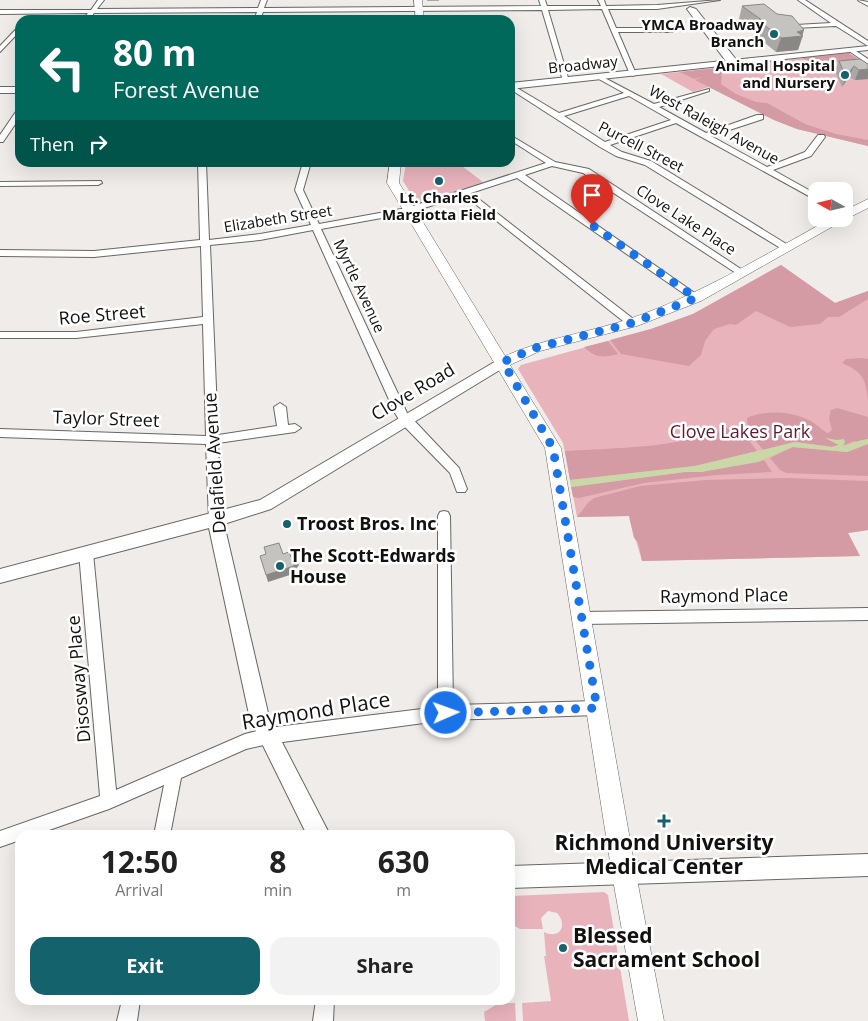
<!DOCTYPE html>
<html lang="en">
<head>
<meta charset="utf-8">
<style>
  :root { --surface:#fff; --page:#f2f2f2; --text:#222; --muted:#767676; --accent:#14626b }
  body { margin:0; font-family:"Open Sans",sans-serif; background:var(--page); color:var(--text); height:100vh; display:flex; flex-direction:column; font-size:19px; white-space:nowrap }
  * { box-sizing:border-box; margin:0 }
  p { font-size:16px; color:var(--muted) }
  .icon { flex:none; width:28px; height:28px; fill:none; stroke:currentColor; stroke-width:2; stroke-linecap:round; stroke-linejoin:round }
  .map { position:relative; flex:1; overflow:hidden }
  .drawer { position:absolute; left:15px; top:830px; width:500px; height:175px; display:flex; flex-direction:column; background:var(--surface); border-radius:15px; box-shadow:0 5px 20px #0002 }
  .drawer>* { flex:none }
  .guide { position:absolute; left:15px; top:15px; width:500px; height:152px; border-radius:15px; box-shadow:0 5px 20px #0002; background:#00695c; color:#fff; overflow:hidden }
  .needle { width:32px; rotate:278deg }
  .buttons { position:absolute; left:808px; top:182px; display:grid; gap:10px }
  .buttons a { display:grid; place-items:center; width:45px; height:45px; border-radius:10px; background:var(--surface); box-shadow:0 5px 20px #0002; font-size:25px }
  .pin { position:absolute; display:grid; place-items:center; width:42px; height:42px; color:#fff; margin:-51px -21px; border-radius:50% 50% 50% 0; rotate:-45deg; box-shadow:0 0 5px #0007 }
  .pin .icon { rotate:45deg }
  .me { position:absolute; width:55px; margin:-28px; rotate:88deg; stroke-linejoin:round; filter:drop-shadow(0 0 4px #0008) }
  .turn { display:flex; align-items:center; gap:18px; height:105px; padding:0 15px; font-size:22px }
  .turn .icon { width:65px; height:65px; stroke-width:2.5 }
  .turn b { display:block; font-size:35px; line-height:42px }
  .then { display:flex; align-items:center; height:48px; padding:0 15px; background:#0003; gap:10px; font-size:19px }
  .eta { display:flex; justify-content:space-evenly; align-items:center; height:85px; text-align:center }
  .eta b { font-size:30px; font-weight:700; line-height:35px }
  .button { display:flex; gap:10px; margin-top:auto; padding:10px 15px }
  .button a { flex:1; height:58px; border-radius:15px; background:var(--accent); color:#fff; font-size:20px; font-weight:700; line-height:58px; text-align:center }
  .button a+a { background:var(--page); color:var(--text) }
  .map>svg:first-child { display:block }
  .green { fill:#e9b3bc }
  .forest { fill:#d49ba5 }
  .water { fill:#c8d8a6 }
  .lines { fill:none; stroke-linecap:round; stroke-linejoin:round }
  .minor-casing { stroke:#696663; stroke-width:2 }
  .tertiary-casing { stroke:#696663; stroke-width:2 }
  .secondary-casing { stroke:#696663; stroke-width:1 }
  .minor { fill:#fff; fill-rule:evenodd }
  .tertiary { fill:#fff; fill-rule:evenodd }
  .secondary { fill:#fff; fill-rule:evenodd }
  .wall { fill:#a9a8a4 }
  .shaded-wall { fill:#898886 }
  .building { fill:#c4c3bf; stroke:#898886 }
  .route { stroke:#1a73e8; stroke-width:9; stroke-dasharray:0 16.2 }
  .poi-dot { fill:#14626b; stroke:#fff; stroke-width:2 }
  .labels { text-anchor:middle; stroke-width:5; stroke-linejoin:round; paint-order:stroke }
  .far-poi-label { font-size:15px; font-weight:bold; fill:#121110; stroke:#fff; text-anchor:end }
  .far-street-label { font-size:15px; fill:#121110; stroke:#fff }
  .street-label { font-size:18px; fill:#121110; stroke:#fff }
  .park-label { font-size:18px; fill:#5e1b2d; stroke:#fff }
  .poi-label { font-size:18px; font-weight:bold; fill:#121110; stroke:#fff; text-anchor:start }
  .near-street-label { font-size:21px; fill:#121110; stroke:#fff }
  .near-poi-label { font-size:21px; font-weight:bold; fill:#121110; stroke:#fff }
</style>
</head>
<body>
<div class="map">
<svg width="868" height="1021" viewBox="0 0 868 1021">
  <rect width="100%" height="100%" fill="#f0ece9"/>
  <path class="green" d="M849 53 868 66V146L797 129 774 120 709 87 693 92 661 74Z
    M458 163 483 182 421 203 416 202 403 181 406 163Z
    M781 265 835 303 868 291V530L848 533 860 556 642 561C638 545 632 532 629 516L577 517 563 443 518 369 521 365 651 329 693 314Z
    M604 892 608 895 629 1021H523L522 1003 551 1001 544 956H546L544 932C560 940 568 925 557 913L548 911 541 918 543 929H520L513 925 511 896Z
    M499 1003H515L516 1021H485L484 1012Z"/>
  <path class="forest" d="M849 53 868 66 837 62 813 63 802 58Z
    M737 66 740 70 739 72 723 70 721 76 711 77 722 76 721 84 736 94 756 102 767 103 805 124 836 134 868 140V146L797 129 774 120 695 80 703 77 694 79 680 72Z
    M781 265 835 303 868 291V299L839 317H828L820 324 790 327 756 311 736 325 730 324 714 329 705 341 701 355 689 366 621 354 610 340 651 329 693 314Z
    M608 341 618 354C603 358 595 358 584 347Z
    M862 358 868 359V401C866 379 863 372 842 363L846 359Z
    M837 408 868 417V439L859 442 854 441 842 446 837 440H830L839 445 832 447 795 442 763 450C755 440 747 432 747 418 765 410 791 411 809 420 816 423 821 430 828 433L832 430 829 419 831 410Z
    M726 428 745 435 757 451 695 466 570 480 565 451C614 448 682 448 726 428Z
    M868 444V476L786 473 780 470 770 458 792 447 847 452Z
    M764 460 772 472 717 475 644 483 579 498 573 497 571 487 685 472H701Z
    M787 478 868 481V530L848 533 860 556 642 561 638 542 634 538 629 516 577 517 588 503 594 498 640 486 706 480Z"/>
  <path class="water" d="M825 438 837 440 844 439 845 442 843 446C852 444 858 440 868 439V444L847 452 793 447 758 462 701 472H685L571 487 570 480 695 466 795 442 832 447 839 445Z"/>
  <g class="lines">
    <defs>
      <path id="minor" d="M98 0H104L97 9 258 8 261 0H267L264 8 541 6 539 0H545L547 6H601L598 0H604L606 6 657 5 720 0 657 9H608L616 28H672L675 30 672 32H618L636 74 633 76 630 74 602 9 548 10 569 81 566 83 563 81 542 10 263 12 260 20H254L257 12 94 13 89 20H83L88 13 0 14V10H91Z
        M798 0H805L868 41V46L836 26 794 28 796 25 831 23Z
        M858 0 868 2V6L859 1Z
        M690 7 696 9 738 62V64H728L687 9Z
        M20 25V31L0 52V46Z
        M849 49H853L868 59V64L849 51Z
        M599 75 654 104 709 89V91L659 107 706 133 757 115H763V119L711 136 767 167 805 152 818 135H824L825 137 811 156 773 170 816 194V200L676 123 610 145 622 152 651 161 788 245V249H782L645 165 616 156 600 147 510 89V84L512 85 559 113 624 93 597 78V76ZM629 96 671 120 605 142 564 116Z
        M17 110H20V117L3 142H0V135Z
        M510 135 555 162 589 169 747 273 742 276 739 275 583 173 552 166 525 175 699 296V300H693L517 178 471 193 636 321V325H628L464 195 409 213 321 229 407 413 459 468 467 489 465 492H457L450 473 401 423 395 413 313 230 260 240 210 245 218 435 277 426 274 407 280 403 286 407 288 425 295 424 301 428 295 432 218 443 221 520 219 524H211L209 520 206 444 0 437V429L206 436 203 324 76 338H0V332H76L203 317 201 246 94 257 0 256V250L94 251 200 240 198 162H206L209 240 260 234 311 225 295 190 303 162H311L303 190 319 224 407 208 546 163 510 140Z
        M101 181 102 183 98 185 0 186V182Z
        M444 511 448 512 450 516 453 705 597 701 602 703 605 708 602 713 597 715 446 720 268 744 246 749 181 778 170 835H154L164 785 109 809 35 835H20V840L0 847V831L100 796 79 553 81 549 86 548 91 549 93 553 116 790 245 734 268 728 438 707V516L440 512Z
        M868 608V620L581 624 576 622 574 618 576 614 581 612Z
        M122 1000H140L137 1021H117Z
        M316 1000H334L333 1021H313Z"/>
      <path id="tertiary" d="M868 46V50L510 89V83Z
        M0 87H20V93H0Z
        M503 357 508 359 510 362 508 365 271 509 224 524 269 717 330 835H307L250 719 209 528 0 583V569L260 500Z
        M868 854V876L510 888V866Z"/>
      <path id="secondary" d="M414 0H422L424 20H416Z
        M390 162H401L399 183 505 356C545 338 588 333 629 319 700 295 764 255 830 219H844V211L868 199V208L844 220 701 301 637 326 540 351 510 365 561 448 636 874 664 1021H638L612 874 545 448 387 183Z"/>
    </defs>
    <use href="#minor" class="minor-casing"/>
    <use href="#tertiary" class="tertiary-casing"/>
    <use href="#secondary" class="secondary-casing"/>
    <use href="#minor" class="minor"/>
    <use href="#tertiary" class="tertiary"/>
    <use href="#secondary" class="secondary"/>
  </g>
  <path class="wall" d="M427 0H439V1H427Z
    M742 6 777 14 803 36 798 50 776 52 755 35 756 32 739 19Z
    M839 61 868 64V79L855 80 849 77 842 87 835 71Z"/>
  <path class="shaded-wall" d="M804 30 798 50 776 52 781 38Z
    M854 66 849 77 842 87 846 77Z
    M868 69V79L855 80 859 70Z
    M298 558 299 565 295 570 296 573 268 582 266 575 293 563Z"/>
  <path class="building" d="M764 4 777 14 792 16 804 30 797 32 803 36 781 38 759 21H763L742 6Z
    M860 59 868 64V69L859 70 854 66 846 77 839 61Z
    M279 543 283 554 289 552 291 557 298 558 293 563 294 566 266 575 260 556 266 554 264 547Z"/>
  <g class="lines">
    <path class="route" d="M446 713 597 708 553 448 503 362 535 348 632 323 696 298 592 225"/>
  </g>
  <g class="poi-dot">
    <circle cx="774" cy="34" r="5"/>
    <circle cx="845" cy="75" r="5"/>
    <circle cx="439" cy="181" r="5"/>
    <circle cx="287" cy="524" r="5"/>
    <circle cx="280" cy="566" r="5"/>
    <path d="M661.5 813.5h5v5h5v5h-5v5h-5v-5h-5v-5h5z"/>
    <circle cx="563" cy="948" r="5"/>
  </g>
  <g class="labels">
    <g class="far-poi-label">
      <text x="764" y="30">YMCA Broadway<tspan x="764" dy="17">Branch</tspan></text>
      <text x="835" y="71">Animal Hospital<tspan x="835" dy="17">and Nursery</tspan></text>
      <text x="439" y="203" text-anchor="middle">Lt. Charles<tspan x="439" dy="17">Margiotta Field</tspan></text>
    </g>
    <g class="far-street-label">
      <text transform="translate(583 65) rotate(-6)" y="5">Broadway</text>
      <text transform="translate(714 125) rotate(29)" y="5">West Raleigh Avenue</text>
      <text transform="translate(641 147) rotate(27)" y="5">Purcell Street</text>
      <text transform="translate(278 219) rotate(-9)" y="5">Elizabeth Street</text>
      <text transform="translate(686 220) rotate(33)" y="5">Clove Lake Place</text>
      <text transform="translate(359 286) rotate(65)" y="5">Myrtle Avenue</text>
    </g>
    <g class="street-label">
      <text transform="translate(102 315) rotate(-5)" y="6">Roe Street</text>
      <text transform="translate(413 392) rotate(-31)" y="6">Clove Road</text>
      <text transform="translate(106 419) rotate(2)" y="6">Taylor Street</text>
      <text transform="translate(215 463) rotate(-94)" y="6">Delafield Avenue</text>
      <text transform="translate(724 596) rotate(-1)" y="6">Raymond Place</text>
      <text transform="translate(79 679) rotate(-95)" y="6">Disosway Place</text>
    </g>
    <g class="park-label">
      <text x="740" y="438">Clove Lakes Park</text>
    </g>
    <g class="poi-label">
      <text x="297" y="530">Troost Bros. Inc</text>
      <text x="290" y="562">The Scott-Edwards<tspan x="290" dy="21">House</tspan></text>
    </g>
    <g class="near-street-label">
      <text transform="translate(316 711) rotate(-9)" y="7">Raymond Place</text>
    </g>
    <g class="near-poi-label">
      <text x="664" y="850">Richmond University<tspan x="664" dy="24">Medical Center</tspan></text>
      <text x="573" y="943" text-anchor="start">Blessed<tspan x="573" dy="24">Sacrament School</tspan></text>
    </g>
  </g>
</svg>
<div class="buttons">
<a><svg class="needle" viewBox="-14 -14 28 28"><path d="M0-13l5 13h-10z" fill="#e53935"/><path d="M0 13l5-13h-10z" fill="#767676"/></svg></a>
</div>
<div class="pin" style="left:592px;top:225px;background:#d93025"><svg class="icon" aria-label="arrive" viewBox="0 0 24 24"><path d="M6 21V4h12l-3 4 3 4H6"/></svg></div>
<svg class="me" style="left:446px;top:713px" viewBox="-20 -20 40 40"><circle r="17" fill="#1a73e8" stroke="#fff" stroke-width="3"/><path d="M0-11L8 9 0 5-8 9z" fill="#fff"/></svg>
<div class="guide">
<div class="turn"><svg class="icon" aria-label="left" viewBox="0 0 24 24"><path d="M17 20v-9H6M10 6l-5 5 5 5"/></svg><div><b>80 m</b>Forest Avenue</div></div>
<div class="then">Then<svg class="icon" aria-label="right" viewBox="0 0 24 24"><path d="M7 20v-9h11M14 6l5 5-5 5"/></svg></div>
</div>
<section class="drawer">
<div class="eta">
<div><b>12:50</b><p>Arrival</p></div>
<div><b>8</b><p>min</p></div>
<div><b>630</b><p>m</p></div>
</div>
<div class="button"><a>Exit</a><a>Share</a></div>
</section>
</div>
</body>
</html>
